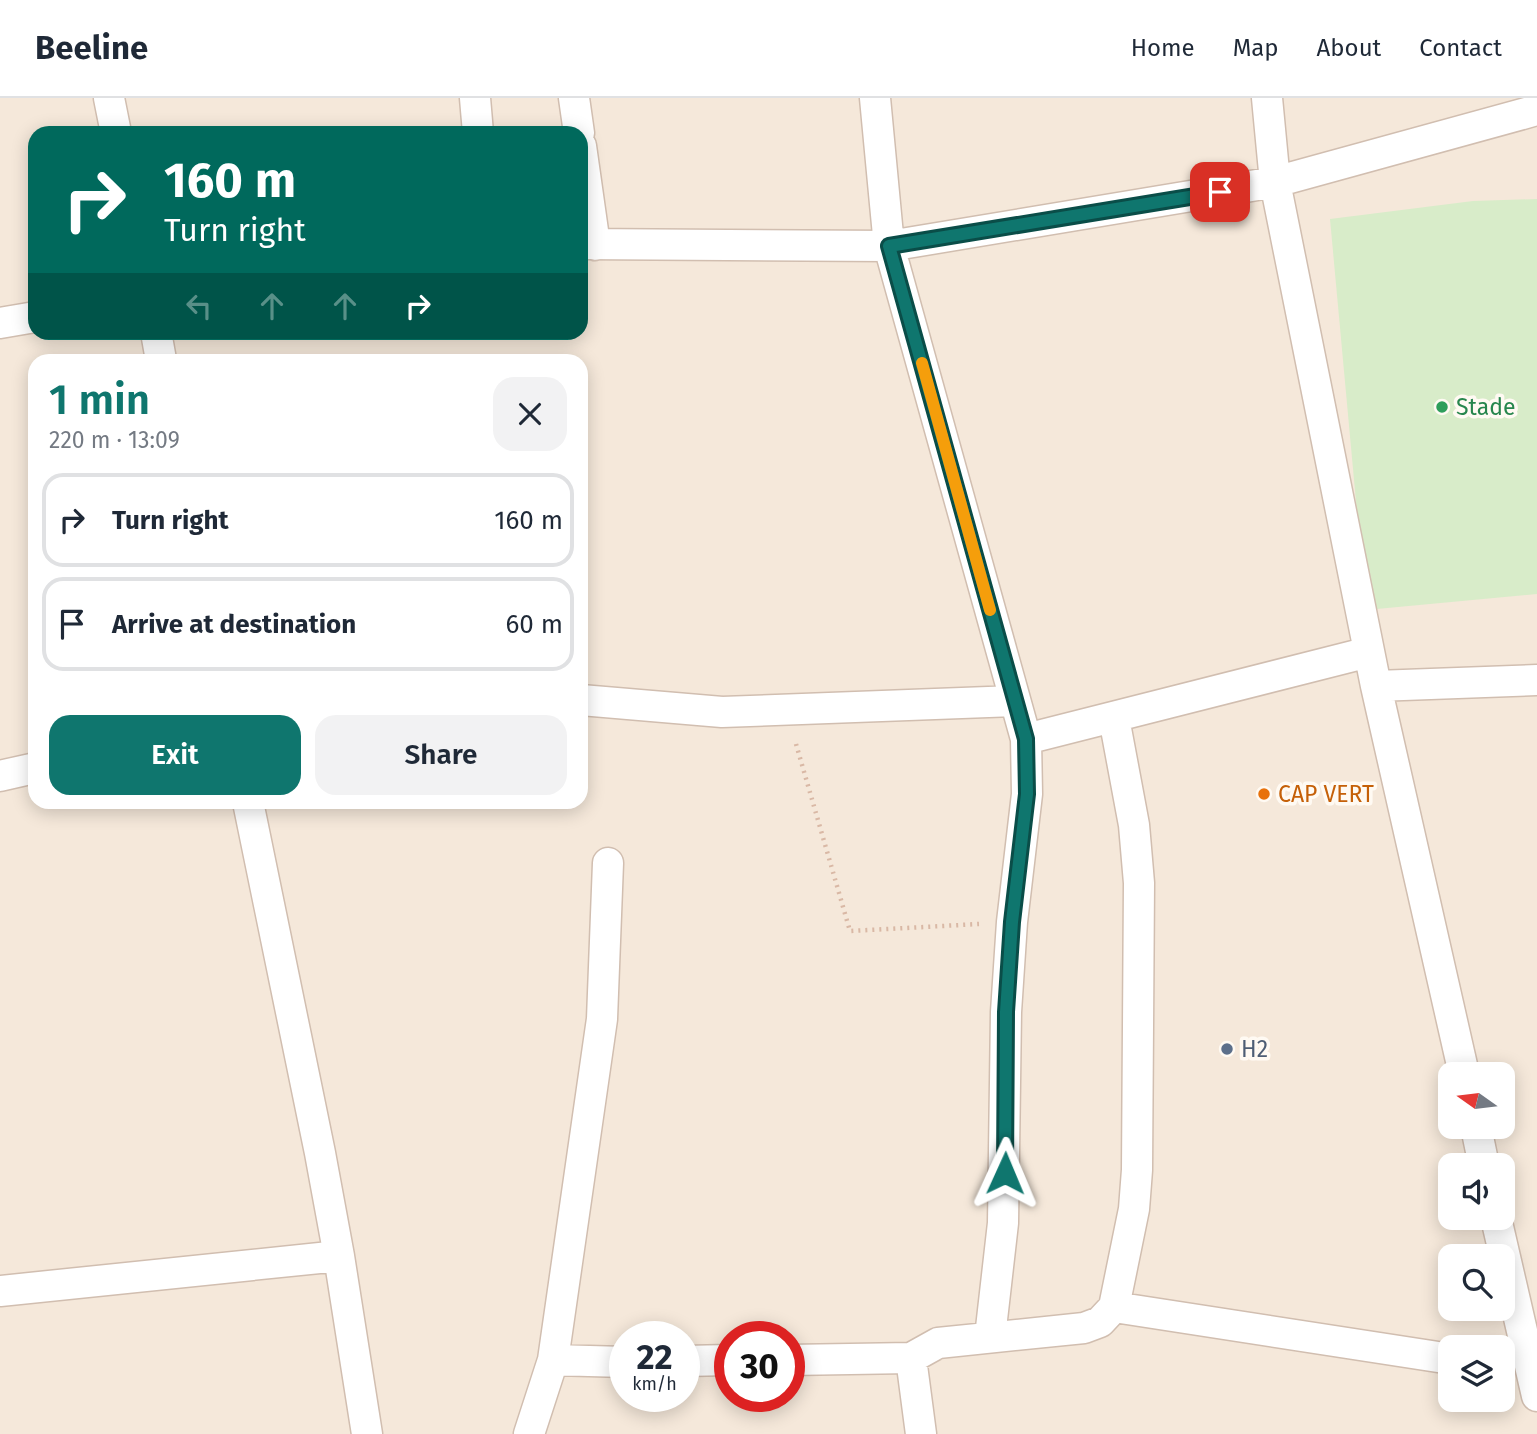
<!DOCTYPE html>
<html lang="en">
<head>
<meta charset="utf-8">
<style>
  :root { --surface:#fff; --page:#f2f2f3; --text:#1f2937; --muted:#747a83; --line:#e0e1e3; --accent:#0f766e }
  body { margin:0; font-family:"Fira Sans",sans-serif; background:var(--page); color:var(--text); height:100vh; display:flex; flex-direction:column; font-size:26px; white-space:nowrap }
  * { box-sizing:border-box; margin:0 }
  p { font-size:23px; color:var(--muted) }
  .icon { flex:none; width:38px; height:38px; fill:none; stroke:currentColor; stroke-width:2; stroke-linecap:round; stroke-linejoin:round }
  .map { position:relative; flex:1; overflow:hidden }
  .details { position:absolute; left:28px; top:256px; width:560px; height:455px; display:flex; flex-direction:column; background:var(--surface); border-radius:21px; box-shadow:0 4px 18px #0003 }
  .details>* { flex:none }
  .guide { position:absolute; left:28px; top:28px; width:560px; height:214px; border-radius:21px; box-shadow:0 4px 18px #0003; background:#00695c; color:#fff; overflow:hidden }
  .needle { width:46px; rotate:284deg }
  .buttons { position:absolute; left:1438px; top:964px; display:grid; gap:14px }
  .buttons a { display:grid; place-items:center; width:77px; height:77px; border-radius:14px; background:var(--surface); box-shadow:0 4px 18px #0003; font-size:35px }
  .speed { position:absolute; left:609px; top:1223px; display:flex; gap:14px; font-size:35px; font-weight:700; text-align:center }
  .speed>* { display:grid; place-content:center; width:91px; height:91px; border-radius:50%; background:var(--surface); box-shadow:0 4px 18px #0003; line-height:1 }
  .speed small { font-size:18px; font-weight:400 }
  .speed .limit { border:10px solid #d22; background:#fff; color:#111 }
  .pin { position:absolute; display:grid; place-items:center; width:60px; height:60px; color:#fff; margin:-30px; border-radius:14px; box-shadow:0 4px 10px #0006 }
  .me { position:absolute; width:77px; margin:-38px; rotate:1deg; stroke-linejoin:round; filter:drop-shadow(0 0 5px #0008) }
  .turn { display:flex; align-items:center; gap:24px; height:147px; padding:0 21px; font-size:32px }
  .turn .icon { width:91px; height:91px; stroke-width:2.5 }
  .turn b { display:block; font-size:49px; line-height:60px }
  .lanes { display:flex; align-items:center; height:66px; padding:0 21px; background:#0003; justify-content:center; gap:35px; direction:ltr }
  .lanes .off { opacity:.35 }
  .round { display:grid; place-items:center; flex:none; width:74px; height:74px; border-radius:21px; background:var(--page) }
  .head { display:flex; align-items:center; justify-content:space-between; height:119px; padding:0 21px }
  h1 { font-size:42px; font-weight:600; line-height:52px; color:var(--accent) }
  .cta { display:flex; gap:14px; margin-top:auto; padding:14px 21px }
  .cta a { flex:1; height:80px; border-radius:21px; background:var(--accent); color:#fff; font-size:28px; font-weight:600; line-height:80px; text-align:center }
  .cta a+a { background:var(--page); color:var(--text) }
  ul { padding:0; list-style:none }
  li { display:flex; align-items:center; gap:21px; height:94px; margin:0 14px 10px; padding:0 7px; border:4px solid var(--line); border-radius:21px }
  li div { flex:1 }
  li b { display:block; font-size:26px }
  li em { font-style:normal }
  header { display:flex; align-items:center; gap:42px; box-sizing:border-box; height:98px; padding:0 35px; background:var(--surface); border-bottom:2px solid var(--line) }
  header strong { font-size:33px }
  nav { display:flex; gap:38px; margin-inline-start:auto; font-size:24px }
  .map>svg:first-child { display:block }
  .residential { fill:#f5e8da; fill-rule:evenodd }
  .green { fill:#d8ecc9 }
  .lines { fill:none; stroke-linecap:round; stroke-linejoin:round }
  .street-casing { stroke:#d1beb0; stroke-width:33 }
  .path { stroke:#d9b8a5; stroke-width:4.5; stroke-dasharray:2 5; stroke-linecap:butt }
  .street { stroke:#fff; stroke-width:30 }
  .route-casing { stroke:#0a4d48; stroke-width:18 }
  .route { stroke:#0f766e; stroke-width:12 }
  .slow { stroke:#f59e0b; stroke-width:12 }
  .leisure-dot { fill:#2e9e5b; stroke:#fffaf3; stroke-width:2.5 }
  .food-dot { fill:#e8710a; stroke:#fffaf3; stroke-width:2.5 }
  .service-dot { fill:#5c6f8a; stroke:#fffaf3; stroke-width:2.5 }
  .labels { text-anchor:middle; stroke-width:7; stroke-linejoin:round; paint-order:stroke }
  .leisure-label { font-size:23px; fill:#27864d; stroke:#fffaf3; text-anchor:start }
  .food-label { font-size:23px; fill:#c56008; stroke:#fffaf3; text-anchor:start }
  .service-label { font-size:23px; fill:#4e5e75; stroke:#fffaf3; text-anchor:start }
</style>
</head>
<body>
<header>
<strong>Beeline</strong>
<nav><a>Home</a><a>Map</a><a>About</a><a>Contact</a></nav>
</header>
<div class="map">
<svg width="1537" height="1336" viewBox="0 0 1537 1336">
  <rect width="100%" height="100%" fill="#fdf6ec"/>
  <path class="residential" d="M0 0H1537V1336H0ZM35 35H581V234H35ZM35 262H581V704H35ZM1451 976H1503V1029H1451ZM1451 1068H1503V1120H1451ZM1451 1158H1503V1211H1451ZM625 1239H684V1298H625ZM730 1239H789V1298H730ZM1451 1250H1503V1302H1451Z"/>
  <path class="green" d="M1537 101V496L1366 512 1330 121 1473 103Z"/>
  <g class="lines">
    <defs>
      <path id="street" d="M109 0 116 35
        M475 0 478 35
        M574 0 579 35
        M875 0 889 148 1026 641 1027 696 1012 824 1006 914 1003 1125 990 1239
        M1267 0 1275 84 1376 588 1464 976
        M581 48 595 147
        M581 146 889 148 1275 84 1537 12
        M0 225 35 219
        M156 234 161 262
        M1376 588 1537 582
        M581 602 722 614 1015 603
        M1026 641 1369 554
        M0 678 35 670
        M248 704 320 1055 339 1158 367 1336
        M1476 1029 1484 1068
        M1496 1120 1537 1298
        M0 1193 339 1158
        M1114 1209 1451 1261
        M911 1260 921 1336
        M553 1262 625 1264
        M789 1262 911 1260 938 1245 1084 1230 1100 1224 1114 1209 1134 1111 1137 1072 1139 785 1134 727 1114 620
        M684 1263 730 1262
        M529 1336 553 1262 602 921 608 765"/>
    </defs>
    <use href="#street" class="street-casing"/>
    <path class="path" d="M796 646 850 833 979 826"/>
    <use href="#street" class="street"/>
  </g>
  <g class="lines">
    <defs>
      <path id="route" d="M1005 1075 1006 914 1012 824 1027 696 1026 641 889 148 1220 94"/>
    </defs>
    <use href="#route" class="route-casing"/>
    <use href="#route" class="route"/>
    <path class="slow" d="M922 265 990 512"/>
  </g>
  <circle class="leisure-dot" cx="1442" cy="309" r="7"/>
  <circle class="food-dot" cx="1264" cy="696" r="7"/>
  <circle class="service-dot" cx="1227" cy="951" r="7"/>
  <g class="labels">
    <g class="leisure-label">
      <text x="1456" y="317">Stade</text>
    </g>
    <g class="food-label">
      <text x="1278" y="704">CAP VERT</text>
    </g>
    <g class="service-label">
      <text x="1241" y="959">H2</text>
    </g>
  </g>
</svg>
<div class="buttons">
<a><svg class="needle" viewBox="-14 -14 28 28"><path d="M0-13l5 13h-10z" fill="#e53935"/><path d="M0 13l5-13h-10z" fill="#747a83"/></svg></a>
<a><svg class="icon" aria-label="sound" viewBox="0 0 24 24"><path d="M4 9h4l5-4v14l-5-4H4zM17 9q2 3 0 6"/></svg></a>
<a><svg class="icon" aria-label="search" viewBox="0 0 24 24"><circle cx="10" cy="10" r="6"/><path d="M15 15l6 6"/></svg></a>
<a><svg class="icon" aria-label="layers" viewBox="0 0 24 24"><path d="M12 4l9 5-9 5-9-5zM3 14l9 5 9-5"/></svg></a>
</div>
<div class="speed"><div>22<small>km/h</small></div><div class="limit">30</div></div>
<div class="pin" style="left:1220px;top:94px;background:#d93025"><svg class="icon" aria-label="arrive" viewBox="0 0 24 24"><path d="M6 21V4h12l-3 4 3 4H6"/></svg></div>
<svg class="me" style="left:1005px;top:1075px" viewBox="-20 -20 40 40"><path d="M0-17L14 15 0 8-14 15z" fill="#0f766e" stroke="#fff" stroke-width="4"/></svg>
<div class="guide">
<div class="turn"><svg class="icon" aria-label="right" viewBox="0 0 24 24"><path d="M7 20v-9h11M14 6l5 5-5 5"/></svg><div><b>160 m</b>Turn right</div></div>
<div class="lanes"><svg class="icon off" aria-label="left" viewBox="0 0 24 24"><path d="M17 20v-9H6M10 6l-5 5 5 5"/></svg><svg class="icon off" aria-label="ahead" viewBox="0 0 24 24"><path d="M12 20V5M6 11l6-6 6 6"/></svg><svg class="icon off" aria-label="ahead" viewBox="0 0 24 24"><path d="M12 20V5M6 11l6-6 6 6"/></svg><svg class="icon" aria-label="right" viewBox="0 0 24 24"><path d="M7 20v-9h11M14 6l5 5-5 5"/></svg></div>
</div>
<section class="details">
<div class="head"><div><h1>1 min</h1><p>220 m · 13:09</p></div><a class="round"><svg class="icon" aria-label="close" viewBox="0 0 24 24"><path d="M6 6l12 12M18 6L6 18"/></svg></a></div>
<ul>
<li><svg class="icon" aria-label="right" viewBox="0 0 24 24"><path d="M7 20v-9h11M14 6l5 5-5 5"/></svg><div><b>Turn right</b></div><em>160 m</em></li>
<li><svg class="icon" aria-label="arrive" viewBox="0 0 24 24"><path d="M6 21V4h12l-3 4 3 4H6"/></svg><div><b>Arrive at destination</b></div><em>60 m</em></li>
</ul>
<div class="cta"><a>Exit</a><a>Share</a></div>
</section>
</div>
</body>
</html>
